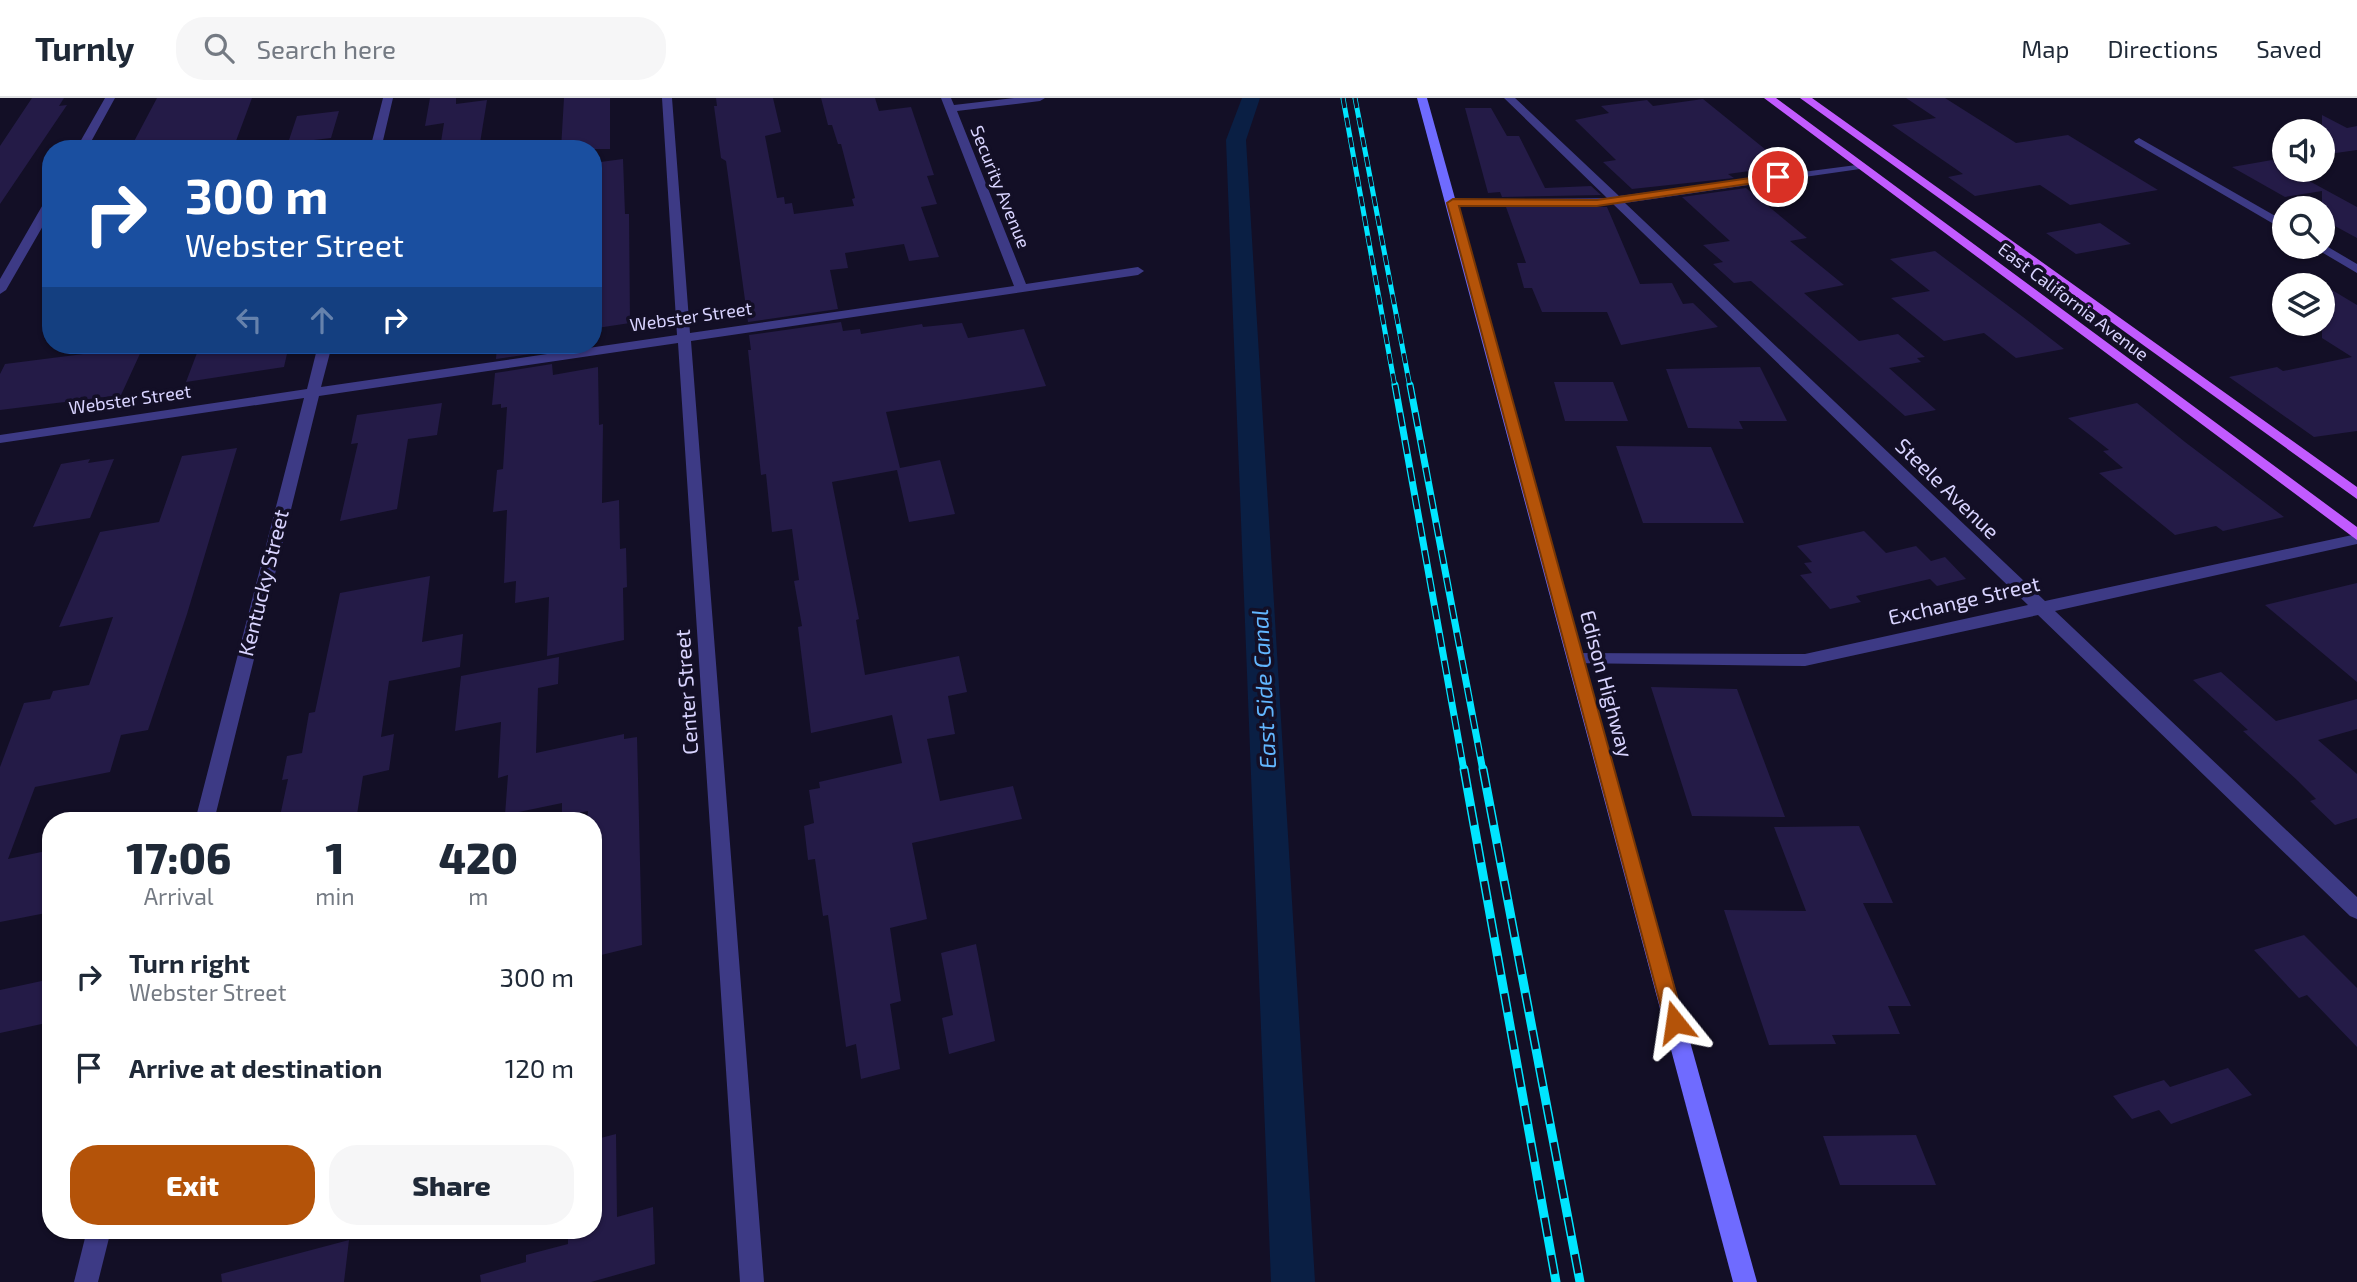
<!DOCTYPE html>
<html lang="en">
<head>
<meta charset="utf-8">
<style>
  :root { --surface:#fff; --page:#f6f6f7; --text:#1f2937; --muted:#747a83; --line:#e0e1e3; --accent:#b45309 }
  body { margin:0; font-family:"Exo 2",sans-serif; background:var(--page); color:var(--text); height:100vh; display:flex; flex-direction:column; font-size:26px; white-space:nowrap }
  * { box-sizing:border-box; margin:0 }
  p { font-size:23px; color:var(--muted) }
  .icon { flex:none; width:38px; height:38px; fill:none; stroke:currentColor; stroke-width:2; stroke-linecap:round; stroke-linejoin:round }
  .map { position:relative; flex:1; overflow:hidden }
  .drawer { position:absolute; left:42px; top:714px; width:560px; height:427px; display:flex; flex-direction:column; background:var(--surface); border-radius:28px; box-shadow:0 2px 5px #0004 }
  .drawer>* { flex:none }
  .guide { position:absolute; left:42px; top:42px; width:560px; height:214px; border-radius:28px; box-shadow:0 2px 5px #0004; background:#1a4fa0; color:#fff; overflow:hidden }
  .tools { position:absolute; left:2272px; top:21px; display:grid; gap:14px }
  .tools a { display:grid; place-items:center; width:63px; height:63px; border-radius:50%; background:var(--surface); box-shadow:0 2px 5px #0004; font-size:35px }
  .pin { position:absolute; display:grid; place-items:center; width:60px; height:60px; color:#fff; margin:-30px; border:4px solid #fff; border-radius:50%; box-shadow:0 2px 7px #0007 }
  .me { position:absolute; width:77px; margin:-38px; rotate:345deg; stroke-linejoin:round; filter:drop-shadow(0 0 5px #0008) }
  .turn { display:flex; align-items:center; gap:24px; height:147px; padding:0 28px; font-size:32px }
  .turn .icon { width:91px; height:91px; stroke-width:2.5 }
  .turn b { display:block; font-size:49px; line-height:60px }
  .lanes { display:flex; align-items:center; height:66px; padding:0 28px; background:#0003; justify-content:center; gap:35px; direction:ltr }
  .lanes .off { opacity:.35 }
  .eta { display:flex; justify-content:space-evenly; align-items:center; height:119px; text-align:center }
  .eta b { font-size:42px; font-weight:800; line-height:49px }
  .button { display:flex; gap:14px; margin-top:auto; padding:14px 28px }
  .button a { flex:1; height:80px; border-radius:28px; background:var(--accent); color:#fff; font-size:28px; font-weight:800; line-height:80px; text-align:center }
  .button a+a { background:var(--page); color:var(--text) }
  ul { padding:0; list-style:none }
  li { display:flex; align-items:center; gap:21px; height:91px; padding:0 28px }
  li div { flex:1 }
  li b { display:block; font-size:26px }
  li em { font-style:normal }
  header { display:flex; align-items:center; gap:42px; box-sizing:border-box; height:98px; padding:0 35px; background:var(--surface); border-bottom:2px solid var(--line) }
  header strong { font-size:33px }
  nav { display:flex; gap:38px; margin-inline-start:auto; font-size:24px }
  .search { width:490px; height:63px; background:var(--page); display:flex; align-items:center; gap:18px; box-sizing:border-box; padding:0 24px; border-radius:28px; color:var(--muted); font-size:26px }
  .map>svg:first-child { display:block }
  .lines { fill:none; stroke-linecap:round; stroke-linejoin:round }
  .canal { fill:#0a1f44; fill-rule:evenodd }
  .building { fill:#241b47 }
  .street { fill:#3d3a85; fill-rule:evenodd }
  .secondary { fill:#6f6bff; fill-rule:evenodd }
  .primary { fill:#c25bff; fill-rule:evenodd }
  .rail-far2-casing { stroke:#00e5ff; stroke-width:5 }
  .rail-far1-casing { stroke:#00e5ff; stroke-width:7 }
  .rail-casing { stroke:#00e5ff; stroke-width:9 }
  .rail-far2 { stroke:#130f26; stroke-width:3.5; stroke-dasharray:10; stroke-linecap:butt }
  .rail-far1 { stroke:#130f26; stroke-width:4.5; stroke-dasharray:14; stroke-linecap:butt }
  .rail { stroke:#130f26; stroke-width:6; stroke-dasharray:19; stroke-linecap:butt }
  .route { fill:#b45309; stroke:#753606; stroke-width:2 }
  .labels { text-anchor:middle; stroke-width:7; stroke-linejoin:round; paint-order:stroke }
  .far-street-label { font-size:18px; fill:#d9d4ff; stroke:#130f26 }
  .street-label { font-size:21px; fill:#d9d4ff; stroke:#130f26 }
  .water-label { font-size:23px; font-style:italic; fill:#62b6ff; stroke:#130f26 }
</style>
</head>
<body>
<header>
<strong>Turnly</strong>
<div class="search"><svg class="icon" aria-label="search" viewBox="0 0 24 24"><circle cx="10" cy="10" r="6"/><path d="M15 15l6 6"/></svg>Search here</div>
<nav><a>Map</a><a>Directions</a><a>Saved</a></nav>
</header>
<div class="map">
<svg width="2357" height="1184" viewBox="0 0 2357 1184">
  <rect width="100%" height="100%" fill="#130f26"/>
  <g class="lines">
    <path class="canal" d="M1242 0H1260L1246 42 1315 1184H1271L1226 42Z"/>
  </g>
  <path class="building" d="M32 0H64L59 8 67 7 0 106V48Z
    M157 0H252L233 51H130Z
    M430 0H456V6L487 2 480 45 440 50 444 25 425 28Z
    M564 0H610V51H561Z
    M716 0H773L781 34 765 38 777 100 784 99 785 106 792 105 794 116 854 108 852 101 855 100 841 46H838L832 27H828L821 0H875L879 13 911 9 934 77 927 78 937 106 921 109 939 159 909 163 904 146 845 155 848 170 830 172 838 211 748 224 726 63 721 60 714 8H717Z
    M1906 0H1945L2016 45 2068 37 2158 92 2070 107 2040 87 1975 98 1948 79 1963 76 1892 27 1936 20Z
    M1703 1 1786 68 1728 76 1734 80 1632 91 1603 64 1616 62 1575 22 1609 15 1601 8 1647 2 1653 8Z
    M1465 10H1491L1507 38H1519L1545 90 1591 88 1601 97 1502 99 1500 94 1488 95Z
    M339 13 331 40 288 45 297 18Z
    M2322 17 2347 30 2357 28V52L2322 57Z
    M623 61 625 116H629L630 225 597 230V183L593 184V65Z
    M2272 62 2284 72H2289L2357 109V140L2322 121V93L2285 99 2232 69Z
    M1746 90 1807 140 1790 143 1844 187 1804 195 1859 243 1898 236 1925 259 1917 260 1921 264 1889 270 1936 312 1905 318 1751 183 1734 185 1713 166 1723 164 1703 147 1730 143 1682 99Z
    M1506 109H1607L1640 186 1672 185 1683 206 1693 205 1718 229 1621 247 1607 214H1542L1532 190H1524L1517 165H1526Z
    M2100 125 2131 146 2076 156 2046 135Z
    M1935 153 2023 219 2064 251 2016 260 1984 235 1944 243 1891 200 1930 193 1890 161Z
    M2322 186 2357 207V333L2314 339 2229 279 2277 269 2283 273 2352 259 2322 240Z
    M841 224 843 233 860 231 861 236 922 226 923 229 962 225 968 240 1024 231 1046 288 886 314 900 370 940 362 955 416 909 424 897 372 832 384 859 521 856 522 865 577 959 558 967 594 948 598 955 636 927 641 940 703 1013 688 1022 721 912 745 927 821 890 830 901 903 890 906 900 971 861 981 856 946 846 949 828 817 823 818 815 761 808 762 804 728 814 725 809 692 820 690 819 684 902 665 892 617 811 635 798 529 802 528 794 483 799 482 792 431 772 434 766 376 761 377 748 252H751L749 237Z
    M102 247H144L121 297 0 312V276L5 266 99 254Z
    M200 247H289L284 269 186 284Z
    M497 247H551V253L496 261Z
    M552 266 553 277 598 269 599 327 603 326 602 405 619 402 620 451 626 450 627 489 623 490 624 542 547 558 549 499 515 505 516 483 504 485 507 412 493 414 497 372 503 371 507 309 501 310V306L492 307 495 275Z
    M1760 269 1787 323H1739L1743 331 1688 330 1666 271Z
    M1554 284H1613L1628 323H1565Z
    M442 305 437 337 408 341 397 411 340 423 358 345 351 346 357 317Z
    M2137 305 2185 344 2284 419 2223 433 2216 428 2175 437 2099 375 2123 370 2103 353 2109 352 2068 320Z
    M1616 348 1711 349 1744 425H1643Z
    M237 350 187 516 148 632 121 637 110 674 35 689 8 761 51 752V814L0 824V669L24 605 50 601 53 593 89 587 113 519 59 529 100 434 159 424 182 358Z
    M90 361 88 365 114 361 90 420 33 429 61 366Z
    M1864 433 1886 455 1916 448 1931 463 1945 459 1966 481 1937 488 1930 481 1856 498 1861 504 1830 511 1800 477 1812 475 1804 465 1812 464 1797 448Z
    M430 478 422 544 463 536 460 569 389 583 381 639 394 636 389 672 363 678 356 723H279L288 681 282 682 287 658 302 655 309 615 315 614 340 495Z
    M2357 485V584L2265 507Z
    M559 559 558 586 538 590 536 655 624 636V641L637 639 642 847 593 859V723H587L588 713 562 718V705L505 717 508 677 498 680 501 624 455 633 461 578Z
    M2221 574 2276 623 2357 601V631L2318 642 2357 676V720L2335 727 2310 703 2316 701 2298 683 2243 633 2248 632 2193 582Z
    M1651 589 1737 591 1785 719 1692 718Z
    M1859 728 1893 805H1863L1911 908H1888L1900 936 1832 937 1836 946 1769 947 1724 812 1806 813 1774 729Z
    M2304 837 2357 890V949L2307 897 2299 900 2254 852Z
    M976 846 995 943 949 956 942 920 953 917 941 855Z
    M51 881V924L0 935V892Z
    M2228 970 2252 997 2171 1026 2159 1012 2132 1021 2113 998 2164 982 2170 989Z
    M616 1036 617 1119 653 1109 655 1166 591 1184H481L480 1177 526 1164V1157L568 1146V1141L593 1134V1042Z
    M1916 1037 1936 1087H1840L1823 1038Z
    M349 1142 344 1184H222L221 1176Z"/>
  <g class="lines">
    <path class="street" d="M105 0H115L87 51H76Z
      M383 0H393L381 51H370Z
      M662 0H672L690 235 1014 188 941 0H951L954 7 1014 0H1045L1040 3 957 13 1026 186 1138 169 1144 173 1138 177 691 243 764 1184H740L678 245 319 298 214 723H195L304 300 0 345V337L307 291 318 247H332L321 289 677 237Z
      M1504 0H1515L1619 98 1864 66V70L1860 71 1625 105 2045 503 2357 436V446L2055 513 2357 799V821L2350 818 2038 517 1805 568 1570 565 1567 561 1576 555 1805 556 2028 507 1613 106 1449 107V103L1453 102 1607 100Z
      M2139 40 2284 123V132L2135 45 2134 43Z
      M51 100V114L6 192 0 196V181L45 103Z
      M2323 146 2357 166V175L2313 149Z
      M87 1132H111L98 1184H74Z"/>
    <path class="secondary" d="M1417 0H1427L1757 1184H1733Z"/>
    <path class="primary" d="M1764 0H1776L2357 429V442Z
      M1800 0H1812L2357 389V401Z"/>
    <defs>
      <path id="rail-far2" d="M1343 0 1395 289
        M1355 0 1410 289"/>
      <path id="rail-far1" d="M1395 287 1464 673
        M1410 287 1483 673"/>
      <path id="rail" d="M1464 671 1556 1184
        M1483 671 1580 1184"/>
    </defs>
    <use href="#rail-far2" class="rail-far2-casing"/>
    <use href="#rail-far1" class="rail-far1-casing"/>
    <use href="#rail" class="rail-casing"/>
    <use href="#rail-far2" class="rail-far2"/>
    <use href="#rail-far1" class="rail-far1"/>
    <use href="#rail" class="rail"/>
  </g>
  <path class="route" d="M1778 76 1782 77V81L1597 108H1459L1684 924 1681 931 1675 933 1668 931 1665 924 1447 105 1453 101 1597 102Z"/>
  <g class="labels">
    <g class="far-street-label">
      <text transform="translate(1000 89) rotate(68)" y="6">Security Avenue</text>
      <text transform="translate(2073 204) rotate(37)" y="6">East California Avenue</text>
      <text transform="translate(691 219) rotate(-8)" y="6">Webster Street</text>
      <text transform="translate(130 302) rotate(-8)" y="6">Webster Street</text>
    </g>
    <g class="street-label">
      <text transform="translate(1947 391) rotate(44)" y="7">Steele Avenue</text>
      <text transform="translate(264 485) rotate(-76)" y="7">Kentucky Street</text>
      <text transform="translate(1964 503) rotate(-13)" y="7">Exchange Street</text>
      <text transform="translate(1606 586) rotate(75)" y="7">Edison Highway</text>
      <text transform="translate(687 594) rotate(-94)" y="7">Center Street</text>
    </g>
    <g class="water-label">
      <text transform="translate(1264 591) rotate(-93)" y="8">East Side Canal</text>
    </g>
  </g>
</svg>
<div class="tools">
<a><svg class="icon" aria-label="sound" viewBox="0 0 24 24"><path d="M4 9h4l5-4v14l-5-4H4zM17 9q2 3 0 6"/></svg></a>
<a><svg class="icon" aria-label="search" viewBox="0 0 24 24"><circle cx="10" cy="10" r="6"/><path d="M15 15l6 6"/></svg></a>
<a><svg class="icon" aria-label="layers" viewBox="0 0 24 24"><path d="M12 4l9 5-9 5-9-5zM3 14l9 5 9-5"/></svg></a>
</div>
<div class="pin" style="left:1778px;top:79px;background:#d93025"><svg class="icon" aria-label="arrive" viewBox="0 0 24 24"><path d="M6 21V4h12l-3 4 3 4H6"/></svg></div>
<svg class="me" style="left:1675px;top:924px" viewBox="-20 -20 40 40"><path d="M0-17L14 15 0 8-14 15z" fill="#b45309" stroke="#fff" stroke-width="4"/></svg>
<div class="guide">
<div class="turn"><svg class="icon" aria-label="right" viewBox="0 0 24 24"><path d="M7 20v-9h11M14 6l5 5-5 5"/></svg><div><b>300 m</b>Webster Street</div></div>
<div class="lanes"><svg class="icon off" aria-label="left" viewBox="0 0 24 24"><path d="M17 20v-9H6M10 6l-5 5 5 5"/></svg><svg class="icon off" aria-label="ahead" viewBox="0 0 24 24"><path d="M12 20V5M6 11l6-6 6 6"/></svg><svg class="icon" aria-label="right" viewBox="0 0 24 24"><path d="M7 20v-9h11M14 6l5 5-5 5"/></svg></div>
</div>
<section class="drawer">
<div class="eta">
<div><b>17:06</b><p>Arrival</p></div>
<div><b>1</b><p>min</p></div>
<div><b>420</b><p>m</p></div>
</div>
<ul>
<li><svg class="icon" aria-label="right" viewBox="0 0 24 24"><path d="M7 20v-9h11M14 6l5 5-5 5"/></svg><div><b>Turn right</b><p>Webster Street</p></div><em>300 m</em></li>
<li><svg class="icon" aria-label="arrive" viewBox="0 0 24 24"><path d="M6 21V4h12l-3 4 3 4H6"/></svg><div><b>Arrive at destination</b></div><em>120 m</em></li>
</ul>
<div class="button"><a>Exit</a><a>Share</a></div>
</section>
</div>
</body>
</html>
